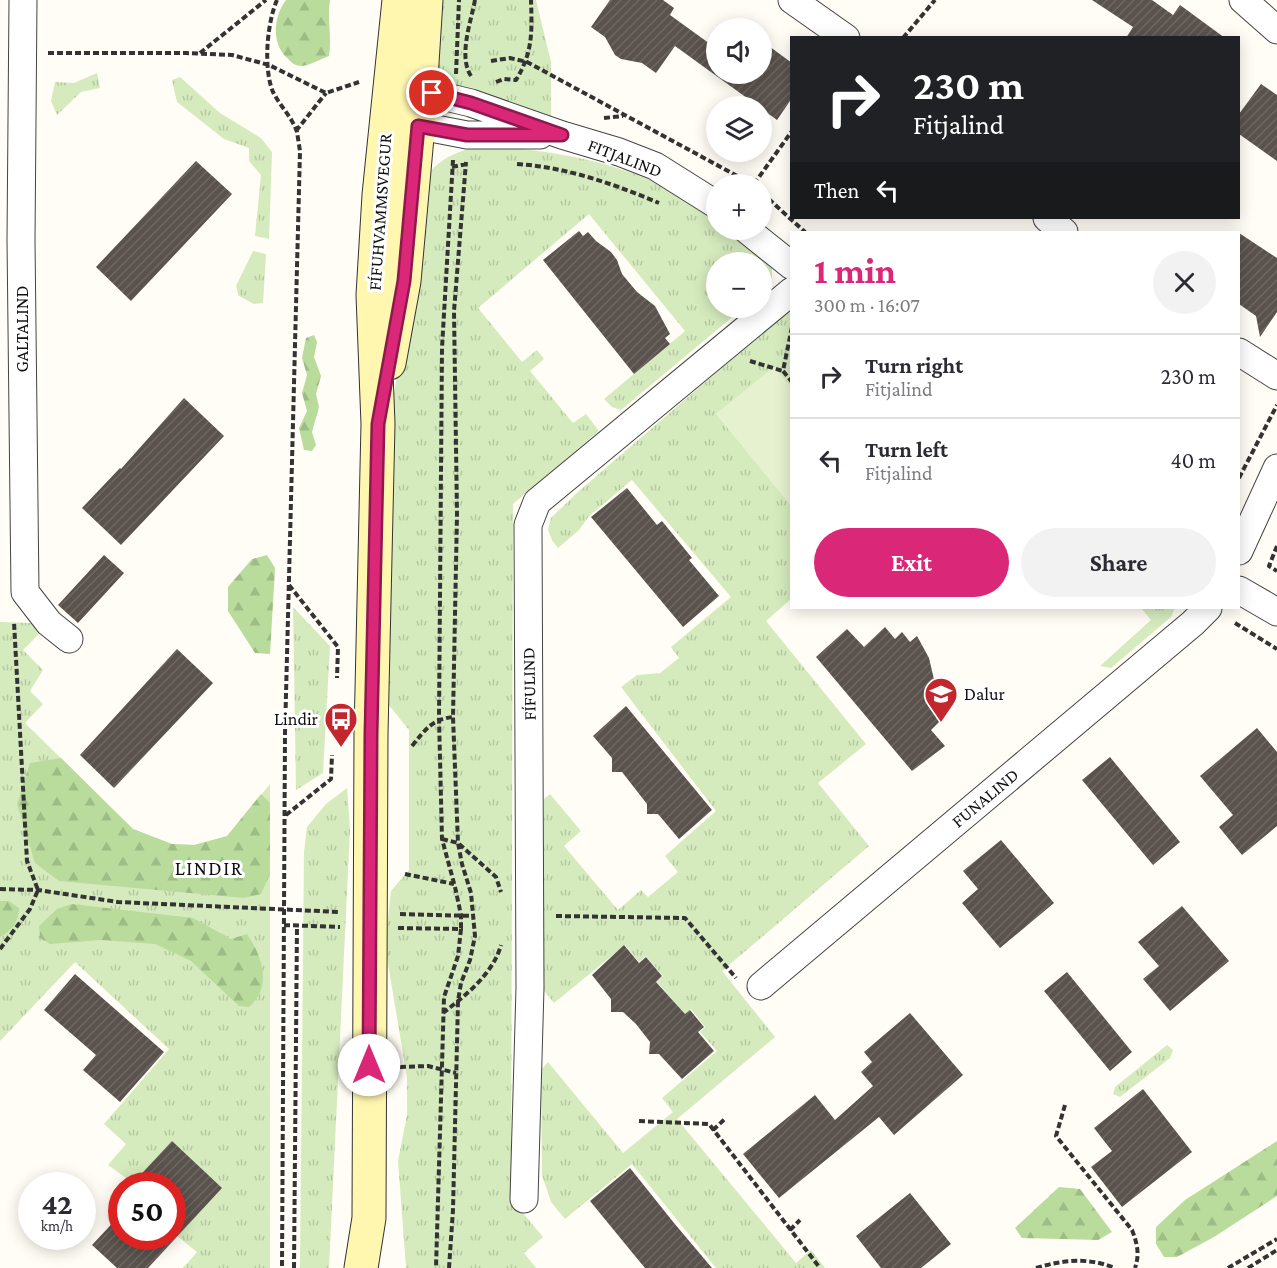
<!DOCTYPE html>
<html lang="en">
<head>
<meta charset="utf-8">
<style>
  :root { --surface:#fff; --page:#f2f2f3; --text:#2b2b33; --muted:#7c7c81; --line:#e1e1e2; --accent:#db2777 }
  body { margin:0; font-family:"Crimson Pro",serif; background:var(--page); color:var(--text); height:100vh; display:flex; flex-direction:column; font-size:22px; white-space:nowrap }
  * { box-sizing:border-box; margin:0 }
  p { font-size:20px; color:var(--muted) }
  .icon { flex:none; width:33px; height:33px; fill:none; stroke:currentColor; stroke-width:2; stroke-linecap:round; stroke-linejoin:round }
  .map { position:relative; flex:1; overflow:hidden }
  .sheet { position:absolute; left:790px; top:231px; width:450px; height:378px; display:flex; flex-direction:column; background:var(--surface); border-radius:0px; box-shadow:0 3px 15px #0003 }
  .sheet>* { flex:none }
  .top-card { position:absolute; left:790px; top:36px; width:450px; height:183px; border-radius:0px; box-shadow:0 3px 15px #0003; background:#202124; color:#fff; overflow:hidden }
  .controls { position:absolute; left:706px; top:18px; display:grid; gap:12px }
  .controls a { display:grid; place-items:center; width:66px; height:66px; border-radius:50%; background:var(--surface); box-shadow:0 3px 15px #0003; font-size:30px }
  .speed { position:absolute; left:18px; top:1172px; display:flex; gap:12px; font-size:30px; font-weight:700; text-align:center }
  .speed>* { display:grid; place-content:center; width:78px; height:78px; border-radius:50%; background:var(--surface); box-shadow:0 3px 15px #0003; line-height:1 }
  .speed small { font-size:15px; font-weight:400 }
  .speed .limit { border:9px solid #d22; background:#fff; color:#111 }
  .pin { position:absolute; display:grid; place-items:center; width:51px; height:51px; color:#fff; margin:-26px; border:3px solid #fff; border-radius:50%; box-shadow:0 2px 6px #0007 }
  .me { position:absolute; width:66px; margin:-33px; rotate:0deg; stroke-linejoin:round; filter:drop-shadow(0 0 4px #0008) }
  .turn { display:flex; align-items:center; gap:21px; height:126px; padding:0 24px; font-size:27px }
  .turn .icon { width:78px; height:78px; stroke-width:2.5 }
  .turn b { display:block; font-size:42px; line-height:51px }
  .then { display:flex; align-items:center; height:57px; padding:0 24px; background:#0003; gap:12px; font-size:22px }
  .round { display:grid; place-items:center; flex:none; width:63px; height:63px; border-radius:32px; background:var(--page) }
  .head { display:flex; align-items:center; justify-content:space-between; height:102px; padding:0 24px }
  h1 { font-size:36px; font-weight:700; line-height:45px; color:var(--accent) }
  .primary-button { display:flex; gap:12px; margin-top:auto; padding:12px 24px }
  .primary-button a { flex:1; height:69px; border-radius:36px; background:var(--accent); color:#fff; font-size:24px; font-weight:700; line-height:69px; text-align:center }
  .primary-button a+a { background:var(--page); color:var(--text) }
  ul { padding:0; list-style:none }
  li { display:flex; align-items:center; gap:18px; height:84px; padding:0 24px; border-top:2px solid var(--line) }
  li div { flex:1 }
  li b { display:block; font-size:22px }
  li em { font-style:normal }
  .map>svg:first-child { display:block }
  .grass { fill:url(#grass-tufts) }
  .forest { fill:url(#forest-firs) }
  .pitch { fill:#e6f2cf }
  .building { fill:url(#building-hatch) }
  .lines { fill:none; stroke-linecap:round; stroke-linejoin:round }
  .street-casing { stroke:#444; stroke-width:29 }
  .secondary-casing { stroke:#333; stroke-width:35 }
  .path { stroke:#333; stroke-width:4; stroke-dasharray:6 3; stroke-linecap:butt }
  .street { stroke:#fff; stroke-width:27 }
  .secondary { stroke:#fff6b0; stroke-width:33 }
  .route-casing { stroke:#8e194d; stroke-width:15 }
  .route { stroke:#db2777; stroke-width:10 }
  .labels { text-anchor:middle; stroke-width:6; stroke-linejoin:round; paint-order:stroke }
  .street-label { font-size:18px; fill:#111; stroke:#fff }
  .poi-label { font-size:18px; fill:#111; stroke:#fff; text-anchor:start }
  .neighbourhood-label { font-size:20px; letter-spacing:1.5px; fill:#111; stroke:#fff }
</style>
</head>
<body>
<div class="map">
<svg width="1277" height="1268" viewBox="0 0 1277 1268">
  <defs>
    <pattern id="grass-tufts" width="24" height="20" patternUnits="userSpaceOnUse" patternTransform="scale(1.5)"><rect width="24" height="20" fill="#d5ebbd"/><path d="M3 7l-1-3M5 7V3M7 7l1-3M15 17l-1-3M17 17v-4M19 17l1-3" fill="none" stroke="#b6c8a1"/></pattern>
    <pattern id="forest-firs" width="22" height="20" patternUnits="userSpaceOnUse" patternTransform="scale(1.5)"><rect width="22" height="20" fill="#b9dc9c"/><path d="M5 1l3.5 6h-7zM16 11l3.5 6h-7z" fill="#9ebc85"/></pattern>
    <pattern id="building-hatch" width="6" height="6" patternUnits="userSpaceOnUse" patternTransform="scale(1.5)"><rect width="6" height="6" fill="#5a524d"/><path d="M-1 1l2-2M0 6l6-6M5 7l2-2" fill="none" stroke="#6d6662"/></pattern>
  </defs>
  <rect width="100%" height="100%" fill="#fffdf5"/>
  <path class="grass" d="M437 0H536L551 62V121L453 86 440 78 435 64Z
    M97 73 100 88 81 92 57 115 51 101 55 82 74 83Z
    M180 77 220 113 261 138 272 152 269 239 255 236 261 175 249 161V148L224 139 177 102 172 80Z
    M482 146C566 150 647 167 717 217V230H734L772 266V278L762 290V262H717V308H743L621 410 612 407 604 399 685 331 589 214 478 308 522 362 537 350 544 359 530 371 573 423 586 414 599 431 513 504 511 1199 543 1237 524 1253 536 1268H406L398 1161 407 1115V1077L385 946 391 891 409 870V730L388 704 394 394 429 172C447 155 458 151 482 146Z
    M253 251 266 254 263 303 254 304 239 296 236 286Z
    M792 307V598L766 621 866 744 818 783 869 846 722 971 775 1037 677 1119 796 1263 811 1250 825 1268H716L632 1164 565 1219 551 1202 542 1175 541 1070 548 1062 623 1153 673 1112 662 1098 717 1051 700 1032 705 1027 691 1009 685 1014 657 982 663 976 646 956 639 962 625 945 554 1003 540 986 544 799 550 794 581 831 564 846 618 910 641 890 648 897 678 872 665 856 716 811 621 687 637 675 660 673 679 658 671 647 731 597 632 480 589 516 579 530 558 548 552 540 548 530 551 518 578 492Z
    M293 607 330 646 323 773 296 790Z
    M1141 608H1175L1171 617 1111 668 1100 666 1151 620Z
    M0 622 32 623 39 634 23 650 43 670 30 691 43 704 25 723 133 829 172 844 194 845 227 837 270 784V1268H183L197 1252 177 1236 172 1141 133 1183 108 1165 126 1144 104 1124 169 1049 75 962 0 1041Z
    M347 788 350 829 329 1268H300L304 852 307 827 326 804Z
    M1167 1045 1173 1050 1170 1058 1120 1097 1113 1094 1115 1087Z"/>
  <path class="forest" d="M286 0H330C327 19 332 37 329 56 321 59 310 65 302 66 294 66 291 62 286 57 271 42 274 16 286 0Z
    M314 335 317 342 314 357 321 376 316 394 319 407 312 432 316 445 312 451 304 450 299 428 307 411 302 393 307 375 302 358 306 338Z
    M267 555 275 568 270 654 255 653 228 611V587L252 559Z
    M61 758 133 829 172 844 194 845 227 836 261 794 270 803V874L261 894 244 898 59 881 35 863 17 804 30 763Z
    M0 901H9L19 908C19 921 12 931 0 937Z
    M72 904 193 918 231 939 247 934C262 956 273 987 249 1007L239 1006 191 961 155 944 101 940 50 944 40 938 39 926 57 909Z
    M1277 1141V1196L1214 1237 1177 1257H1164L1156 1244V1227L1185 1200Z
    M1059 1187 1080 1189 1112 1232 1098 1240 1022 1238 1015 1228Z"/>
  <path class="pitch" d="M774 367 792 388V507L716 414Z"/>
  <path class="building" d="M610 0H663L674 8 670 15 717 49V74H762V41L792 63V98L777 120 762 109V106H758L675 46 656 73 642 63 621 59 615 55 605 37 591 27Z
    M1092 0H1152L1173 15 1180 5 1225 38H1126L1133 27Z
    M1261 84 1277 95V161L1239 134V114Z
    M196 161 232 194 131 301 96 267Z
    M579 231 583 236 588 232 596 241 611 252 617 260 622 274 637 292 655 306 670 334 665 338 670 344 634 374 543 260Z
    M1239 233 1277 258V312L1260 337 1256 316 1239 304Z
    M184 398 224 436 121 545 82 508 120 468 121 469Z
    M627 488 657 525 662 521 692 558 689 560 719 596 683 627 591 517Z
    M104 555 124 573 78 623 58 605Z
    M885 627 895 639 902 632 910 642 917 636 929 658 943 718 931 730 945 746 912 771 816 657 847 629 864 647Z
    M177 649 213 683 114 788 80 755Z
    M626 706 712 810 679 839 658 814H647V804L622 772H612V758L593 736Z
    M1257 728 1277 752V826L1242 855 1219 827 1233 815 1200 776Z
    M1110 757 1180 842 1153 865 1082 780Z
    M1001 840 1054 903 1000 948 962 903 978 889 963 871Z
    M1182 906 1229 961 1170 1011 1143 979 1159 966 1138 942Z
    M624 945 639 963 646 957 662 976 656 982 685 1014 690 1010 704 1027 698 1032 714 1051 682 1079 659 1054H649L650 1042 636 1024 623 1012H611V999L592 975Z
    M1067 972 1132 1052 1110 1071 1044 991Z
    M75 974 164 1052 120 1102 83 1070 96 1055 44 1010Z
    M910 1013 963 1075 894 1135 879 1117 779 1198 743 1154 815 1095 835 1120 873 1086 861 1072 872 1062 864 1052Z
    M1143 1089 1192 1152 1122 1207 1091 1167 1112 1151 1094 1128Z
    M172 1141 222 1188 148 1268H117L92 1245 122 1213V1236H172V1185H131Z
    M630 1168 674 1223 712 1268H645L635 1256 590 1201Z
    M910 1193 951 1244 921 1268H881L856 1236Z"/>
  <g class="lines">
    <defs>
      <path id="street" d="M23 0 21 240 25 592 49 623 69 639
        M792 0 846 38
        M1243 0 1277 30
        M400 86 471 103 562 135 619 152 655 166 717 205
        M400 122 467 135H540
        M1047 218 1064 232
        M747 230 792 266
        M1239 352 1277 376
        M1239 551 1277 468
        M1239 590 1277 612
        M761 986 1193 623 1208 608
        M524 1199 530 988 528 525 537 502 792 291"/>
      <path id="secondary" d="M389 363 404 281 418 126 426 0
        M361 1268 369 1218 371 734 378 424 373 295 379 195 399 0"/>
    </defs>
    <use href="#street" class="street-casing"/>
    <use href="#secondary" class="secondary-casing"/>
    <path class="path" d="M277 0C267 23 263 68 273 92 280 106 292 117 297 132 298 138 299 145 300 151L285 733 282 1268
      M903 38 935 0
      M48 53H186L232 55 269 65 326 93 359 82
      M200 53 266 0
      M491 61 510 58 527 62 752 184
      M456 74 459 0
      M471 76C458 56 471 22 475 0
      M496 82 504 79 516 80C533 52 532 32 531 0
      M604 118 623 116
      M296 131 326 93
      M453 160 442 348 439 718 442 839 455 887 461 915V929
      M517 164C566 167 614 184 659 203
      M452 167 467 164
      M754 184 792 131
      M762 193 805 232
      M792 327 783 371 792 382
      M750 361 783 371
      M1239 478 1277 405
      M1277 546 1269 566 1277 571
      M289 585 338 647 337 678
      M1235 623 1277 649
      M412 746C425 730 432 719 453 717
      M286 815 331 779 332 755
      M442 839 458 843 496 877 501 892
      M405 874 454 884
      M0 889 38 890 118 902 340 912
      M400 914 474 916
      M556 916 685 918 736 978
      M284 925 340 927
      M398 928 461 929 458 956 444 997 436 1268
      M0 949 30 909 38 890 27 861 14 622
      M443 1013C466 995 493 974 501 945
      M400 1067 428 1066 456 1073
      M1065 1105 1056 1136 1132 1230C1137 1243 1140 1254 1135 1268
      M639 1121 709 1124 820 1268
      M713 1130 726 1118
      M790 1230 800 1220
      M294 1268 297 926
      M449 1268 453 1210 458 1001 461 983 470 960 475 936 471 893 462 864 458 843 453 717 457 514 454 311 466 162
      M1036 1268C1063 1260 1088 1257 1115 1268
      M1228 1268 1277 1239
      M1248 1268 1277 1250"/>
    <use href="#street" class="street"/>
    <use href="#secondary" class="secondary"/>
  </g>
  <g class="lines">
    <defs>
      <path id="route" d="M369 1065 371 734 378 424 404 281 418 126 467 135H562L471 103 432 93"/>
    </defs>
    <use href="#route" class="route-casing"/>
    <use href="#route" class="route"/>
  </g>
  <defs>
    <symbol id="school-pin" viewBox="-11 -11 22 30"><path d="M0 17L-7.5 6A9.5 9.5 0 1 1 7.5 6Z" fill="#c4262e" stroke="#fff"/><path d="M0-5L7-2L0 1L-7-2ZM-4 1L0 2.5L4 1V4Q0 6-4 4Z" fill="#fff"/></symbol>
    <symbol id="bus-pin" viewBox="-11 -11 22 30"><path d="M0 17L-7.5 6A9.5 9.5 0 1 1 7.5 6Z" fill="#c4262e" stroke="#fff"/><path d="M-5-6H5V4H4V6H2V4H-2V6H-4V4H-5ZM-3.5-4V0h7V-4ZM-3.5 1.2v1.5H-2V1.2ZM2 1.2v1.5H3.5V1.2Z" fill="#fff"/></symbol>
  </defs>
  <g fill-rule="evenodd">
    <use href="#school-pin" x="922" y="675" width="38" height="52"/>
    <use href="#bus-pin" x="322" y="700" width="38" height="52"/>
  </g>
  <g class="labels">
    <g class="street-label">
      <text transform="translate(625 158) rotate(21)" y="6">FITJALIND</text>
      <text transform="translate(380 212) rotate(-86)" y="6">FÍFUHVAMMSVEGUR</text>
      <text transform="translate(22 329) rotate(-90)" y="6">GALTALIND</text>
      <text transform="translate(529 684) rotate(-91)" y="6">FÍFULIND</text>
      <text transform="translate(985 798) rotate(-40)" y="6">FUNALIND</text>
    </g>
    <g class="poi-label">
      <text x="964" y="700">Dalur</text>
      <text x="318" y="725" text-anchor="end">Lindir</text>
    </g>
    <g class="neighbourhood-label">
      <text x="209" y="875">LINDIR</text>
    </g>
  </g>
</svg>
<div class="controls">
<a><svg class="icon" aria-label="sound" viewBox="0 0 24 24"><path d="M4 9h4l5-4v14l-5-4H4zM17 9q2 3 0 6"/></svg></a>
<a><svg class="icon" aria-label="layers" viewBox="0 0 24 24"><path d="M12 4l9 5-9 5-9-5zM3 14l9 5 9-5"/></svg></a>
<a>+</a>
<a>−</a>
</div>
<div class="speed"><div>42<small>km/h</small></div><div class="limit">50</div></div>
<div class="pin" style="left:432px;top:93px;background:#d93025"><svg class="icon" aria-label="arrive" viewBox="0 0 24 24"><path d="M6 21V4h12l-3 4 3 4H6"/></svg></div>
<svg class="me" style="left:369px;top:1065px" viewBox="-20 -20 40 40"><circle r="19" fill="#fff"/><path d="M0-13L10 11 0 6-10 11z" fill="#db2777"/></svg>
<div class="top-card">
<div class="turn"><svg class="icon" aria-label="right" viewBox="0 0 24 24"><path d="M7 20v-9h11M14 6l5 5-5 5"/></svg><div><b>230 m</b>Fitjalind</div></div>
<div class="then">Then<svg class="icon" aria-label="left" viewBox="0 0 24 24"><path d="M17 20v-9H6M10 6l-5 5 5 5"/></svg></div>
</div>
<section class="sheet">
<div class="head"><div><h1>1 min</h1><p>300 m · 16:07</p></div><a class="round"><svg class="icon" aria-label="close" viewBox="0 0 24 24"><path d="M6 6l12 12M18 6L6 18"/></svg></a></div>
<ul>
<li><svg class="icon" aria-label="right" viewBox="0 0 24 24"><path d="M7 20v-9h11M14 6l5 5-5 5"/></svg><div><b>Turn right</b><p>Fitjalind</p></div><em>230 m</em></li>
<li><svg class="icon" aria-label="left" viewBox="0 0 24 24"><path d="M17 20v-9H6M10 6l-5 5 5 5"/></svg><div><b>Turn left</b><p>Fitjalind</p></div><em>40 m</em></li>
</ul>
<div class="primary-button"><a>Exit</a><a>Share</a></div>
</section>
</div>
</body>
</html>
